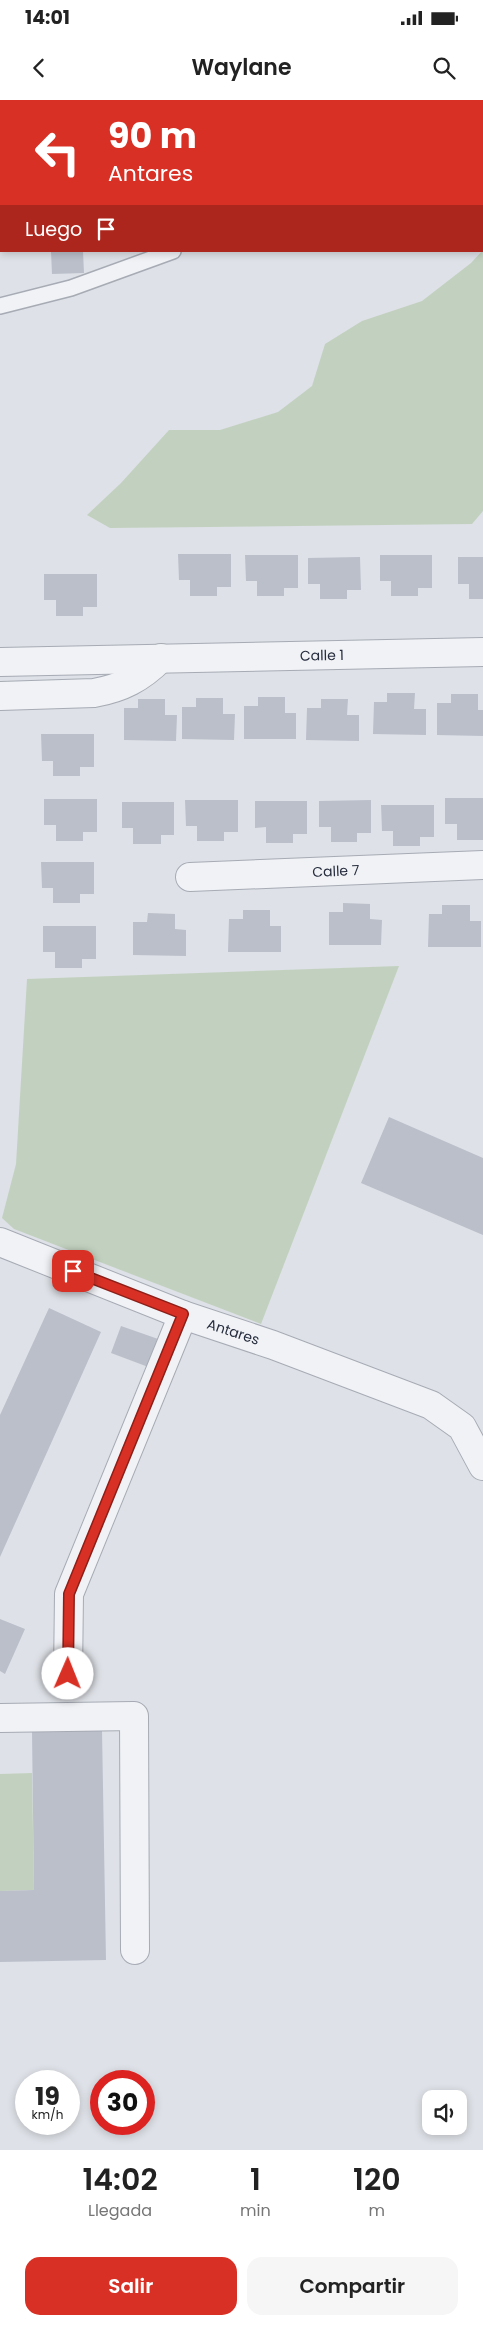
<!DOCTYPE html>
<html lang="es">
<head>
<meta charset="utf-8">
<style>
  :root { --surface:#fff; --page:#f6f6f6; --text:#222; --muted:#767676; --accent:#d93025 }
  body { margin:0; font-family:Poppins,sans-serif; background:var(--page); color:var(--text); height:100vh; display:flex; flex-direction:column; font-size:19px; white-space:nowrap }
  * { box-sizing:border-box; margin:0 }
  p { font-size:16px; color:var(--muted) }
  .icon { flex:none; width:28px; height:28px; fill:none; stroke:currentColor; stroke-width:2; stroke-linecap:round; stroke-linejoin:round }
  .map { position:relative; height:2050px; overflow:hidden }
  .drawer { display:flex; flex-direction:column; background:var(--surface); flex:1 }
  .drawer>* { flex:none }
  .banner { position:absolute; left:0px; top:0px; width:484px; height:152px; box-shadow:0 2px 8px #0003; background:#d93025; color:#fff; overflow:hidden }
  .tools { position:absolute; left:422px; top:1990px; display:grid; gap:10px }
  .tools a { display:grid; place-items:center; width:45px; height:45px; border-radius:10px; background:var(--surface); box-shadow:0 2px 8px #0003; font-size:25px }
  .speed { position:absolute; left:15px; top:1970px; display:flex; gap:10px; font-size:25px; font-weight:700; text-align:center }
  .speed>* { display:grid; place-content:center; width:65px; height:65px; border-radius:50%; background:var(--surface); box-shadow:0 2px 8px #0003; line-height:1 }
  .speed small { font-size:12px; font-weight:400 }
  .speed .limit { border:8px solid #d22; background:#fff; color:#111 }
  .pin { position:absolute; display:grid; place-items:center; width:42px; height:42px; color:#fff; margin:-21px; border-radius:10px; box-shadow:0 2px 8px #0006 }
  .me { position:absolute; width:55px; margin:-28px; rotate:1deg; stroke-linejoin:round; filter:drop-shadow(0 0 4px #0008) }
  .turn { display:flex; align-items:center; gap:18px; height:105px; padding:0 25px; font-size:22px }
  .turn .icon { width:65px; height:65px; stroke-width:2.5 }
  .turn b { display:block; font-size:35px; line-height:42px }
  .then { display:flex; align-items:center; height:48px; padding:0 25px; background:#0003; gap:10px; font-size:19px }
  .eta { display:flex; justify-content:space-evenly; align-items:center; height:85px; text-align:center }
  .eta b { font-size:30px; font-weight:600; line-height:35px }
  .button { display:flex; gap:10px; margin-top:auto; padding:10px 25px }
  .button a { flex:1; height:58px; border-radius:15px; background:var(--accent); color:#fff; font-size:20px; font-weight:600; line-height:58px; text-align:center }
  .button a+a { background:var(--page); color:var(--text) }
  .status { display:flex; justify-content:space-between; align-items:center; height:35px; padding:0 25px; background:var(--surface); direction:ltr }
  .status svg { height:14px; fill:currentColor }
  header { display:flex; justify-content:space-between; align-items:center; height:65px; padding:0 25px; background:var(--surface); font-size:22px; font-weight:600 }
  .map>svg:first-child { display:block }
  .green { fill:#c2d1bf }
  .building { fill:#bbbfca }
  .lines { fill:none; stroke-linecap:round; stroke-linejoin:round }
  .lane-casing { stroke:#a7abb4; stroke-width:18 }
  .street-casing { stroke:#a7abb4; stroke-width:30 }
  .lane { stroke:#f0f2f6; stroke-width:15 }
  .street { stroke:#f0f2f6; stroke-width:28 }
  .route-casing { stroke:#8d1f18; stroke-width:12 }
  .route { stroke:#d93025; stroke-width:9 }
  .labels { text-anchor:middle; stroke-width:4; stroke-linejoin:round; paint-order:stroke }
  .street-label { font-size:14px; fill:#272d3e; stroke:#edf0f5 }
</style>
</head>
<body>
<div class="status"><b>14:01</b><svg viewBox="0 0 49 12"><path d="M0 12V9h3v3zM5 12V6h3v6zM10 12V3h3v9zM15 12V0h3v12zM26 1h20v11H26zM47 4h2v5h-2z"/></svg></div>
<header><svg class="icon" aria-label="back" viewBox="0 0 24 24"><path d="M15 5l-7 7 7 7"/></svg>Waylane<svg class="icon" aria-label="search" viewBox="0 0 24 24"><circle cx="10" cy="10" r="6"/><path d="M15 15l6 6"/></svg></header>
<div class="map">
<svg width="483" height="2050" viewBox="0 0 483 2050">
  <rect width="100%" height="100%" fill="#dee1e7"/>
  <path class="green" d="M483 150V411L472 424 110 428 87 415 121 383 169 330H220L278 312 312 286 325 244 362 221 422 201 471 163Z
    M399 866 261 1224 14 1129 2 1118 16 1064 27 879Z
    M32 1673 34 1790 0 1791V1674Z"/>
  <path class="building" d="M51 151H83L84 173 52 174Z
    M178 454H231V487H217V496H190V480H179Z
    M245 455H298V488H284V496H257V481H246Z
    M380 455H432V488H418V496H391V481H380Z
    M360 457 361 490H347V499H320V484H308V458Z
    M458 457H483V499H469V484H458Z
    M44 474H97V507H83V516H56V500H44Z
    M387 593H415L414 609H426V635L373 634 374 602H387Z
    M451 594H478V610H483V636L437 635V603H451Z
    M258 597H285V613H296V639H244V606H258Z
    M196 598H223V614H235L234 640 182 639V607H196Z
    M138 599H165V615H177L176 641 124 640V608H138Z
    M321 599H348L347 615H359V641L306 640 307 608H321Z
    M41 634H94V667H80V676H53V661H42Z
    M445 698H483V740H457V724H445Z
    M44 699H97V732H83V741H56V725H44Z
    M185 700H238V732H224V741H197V726H186Z
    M371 700V733H357V742H331V727H319V701Z
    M255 701H307V734H293V743H266V727L255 728Z
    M122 702H174V735H161V744H133V728H122Z
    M381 705H434V737H420V746H393V731H382Z
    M41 762H94V794H80V803H53V788H42Z
    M343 803 370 804V819L382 820 381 845H329V812H343Z
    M442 805H470V821H481V847H428L429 814H442Z
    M243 810H270V826H281V852H228L229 819H243Z
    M148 813 175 814V829L186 830V856L133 855V822H147Z
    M43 826H96V859H82V868H55V852H43Z
    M389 1017 483 1058V1135L361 1083Z
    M49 1208 101 1232 0 1457V1315Z
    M121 1226 161 1240 151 1268 111 1253Z
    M0 1519 25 1529 5 1574 0 1571Z
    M102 1630 106 1860 0 1862V1791L34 1790 32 1631Z"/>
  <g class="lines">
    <defs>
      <path id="lane" d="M482 105H483
        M0 206 71 188 173 151"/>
      <g id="street">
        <path id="s1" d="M0 562 483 552"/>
        <path d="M0 596 94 593C122 588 141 578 161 558"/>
        <path id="s2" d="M190 777 483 765"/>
        <path id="s3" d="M0 1142 183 1215 273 1245 431 1305 462 1327 483 1366"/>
        <path d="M68 1574 69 1494 183 1215"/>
        <path d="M0 1618 134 1616 135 1850"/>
      </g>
    </defs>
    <use href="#lane" class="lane-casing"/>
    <use href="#street" class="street-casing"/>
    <use href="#lane" class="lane"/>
    <use href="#street" class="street"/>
  </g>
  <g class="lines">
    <defs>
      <path id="route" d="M68 1574 69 1494 183 1214 73 1171"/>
    </defs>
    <use href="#route" class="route-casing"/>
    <use href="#route" class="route"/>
  </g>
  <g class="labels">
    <g class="street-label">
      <text dy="5" stroke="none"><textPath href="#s1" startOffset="322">Calle 1</textPath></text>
      <text dy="5" stroke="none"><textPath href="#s2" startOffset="146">Calle 7</textPath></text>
      <text dy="5" stroke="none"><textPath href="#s3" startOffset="250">Antares</textPath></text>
    </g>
  </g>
</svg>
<div class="tools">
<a><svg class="icon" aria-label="sound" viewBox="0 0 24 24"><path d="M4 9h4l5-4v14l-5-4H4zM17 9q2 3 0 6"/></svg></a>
</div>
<div class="speed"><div>19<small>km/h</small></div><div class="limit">30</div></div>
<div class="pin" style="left:73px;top:1171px;background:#d93025"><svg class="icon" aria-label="arrive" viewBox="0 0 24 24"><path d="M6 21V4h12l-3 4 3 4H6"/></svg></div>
<svg class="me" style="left:68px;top:1574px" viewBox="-20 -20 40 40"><circle r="19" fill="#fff"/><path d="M0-13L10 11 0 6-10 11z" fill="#d93025"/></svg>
<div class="banner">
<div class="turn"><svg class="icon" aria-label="left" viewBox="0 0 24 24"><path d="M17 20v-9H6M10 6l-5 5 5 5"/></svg><div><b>90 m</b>Antares</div></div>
<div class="then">Luego<svg class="icon" aria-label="arrive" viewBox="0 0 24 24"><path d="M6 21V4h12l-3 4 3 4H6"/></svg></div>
</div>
</div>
<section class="drawer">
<div class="eta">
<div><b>14:02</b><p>Llegada</p></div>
<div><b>1</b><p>min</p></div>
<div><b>120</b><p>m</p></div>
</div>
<div class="button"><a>Salir</a><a>Compartir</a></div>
</section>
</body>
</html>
